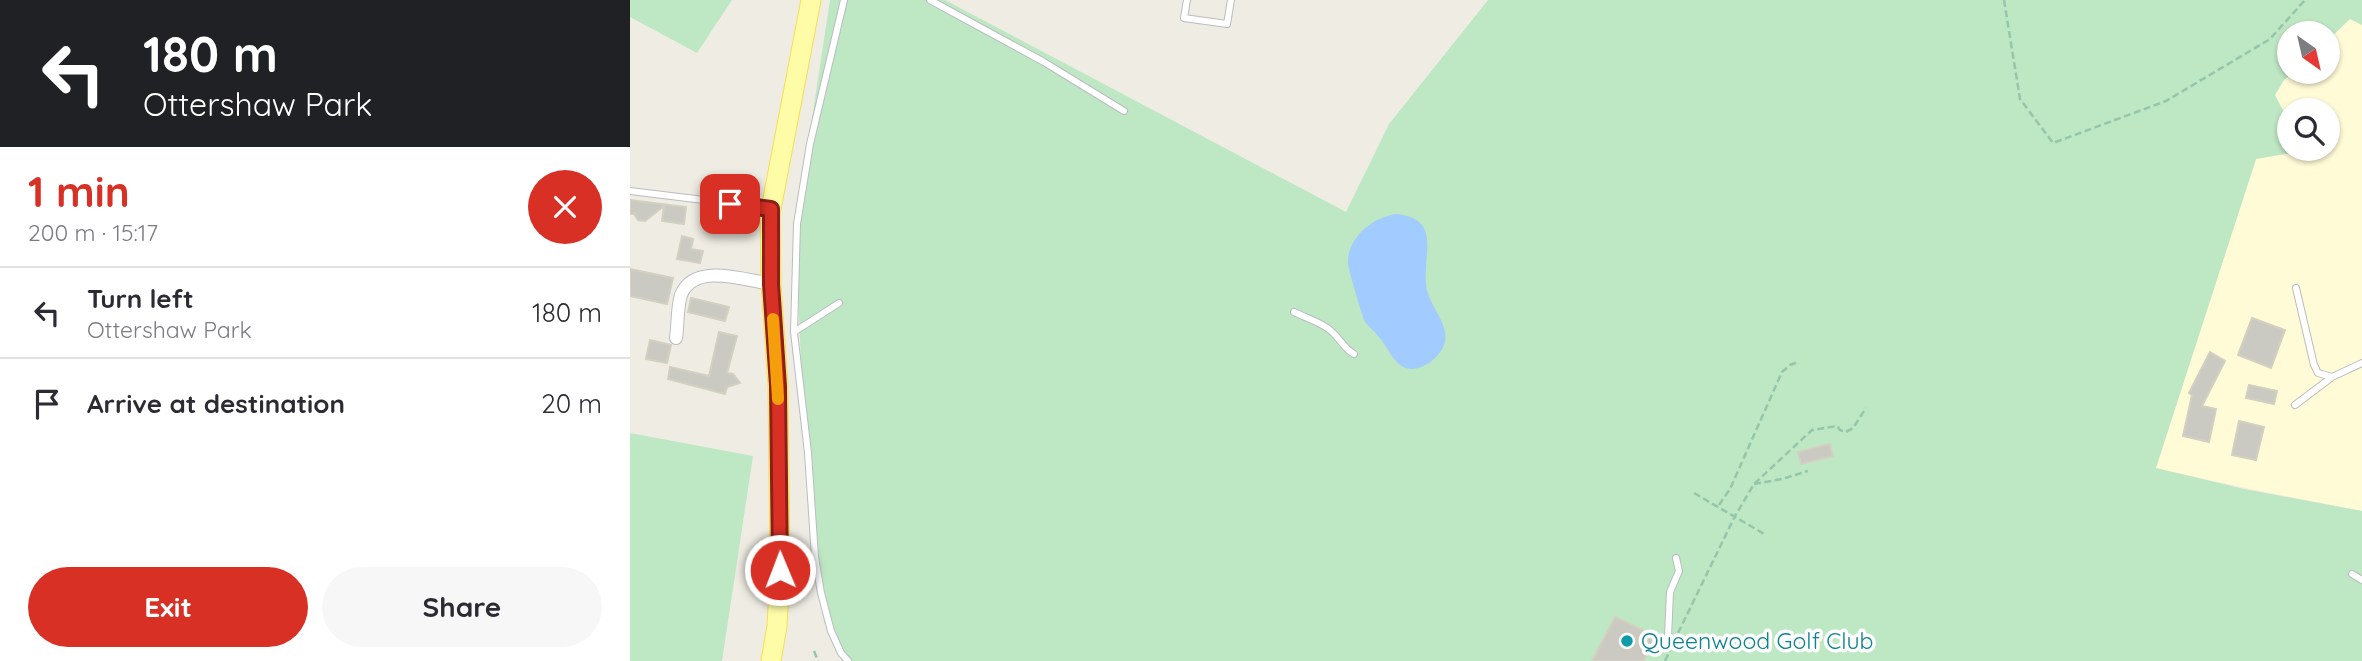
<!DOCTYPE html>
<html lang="en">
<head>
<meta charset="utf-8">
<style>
  :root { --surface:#fff; --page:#f7f7f7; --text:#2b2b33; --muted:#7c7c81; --line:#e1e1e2; --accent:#d93025 }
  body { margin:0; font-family:Quicksand,sans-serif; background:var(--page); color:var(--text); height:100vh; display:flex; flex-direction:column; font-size:26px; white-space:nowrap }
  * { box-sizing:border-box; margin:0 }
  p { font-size:23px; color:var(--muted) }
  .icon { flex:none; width:38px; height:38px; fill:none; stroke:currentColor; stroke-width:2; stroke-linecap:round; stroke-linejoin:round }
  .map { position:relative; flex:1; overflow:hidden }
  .sheet { display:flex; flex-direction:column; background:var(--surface); width:630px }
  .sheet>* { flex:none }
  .hud { background:#202124; color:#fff; overflow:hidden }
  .needle { width:46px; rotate:146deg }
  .fabs { position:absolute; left:1647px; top:21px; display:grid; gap:14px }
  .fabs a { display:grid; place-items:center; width:63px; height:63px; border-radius:50%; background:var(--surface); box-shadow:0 2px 5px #0004; font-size:35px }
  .pin { position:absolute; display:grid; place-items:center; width:60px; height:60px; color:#fff; margin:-30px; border-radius:14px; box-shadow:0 4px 10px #0006 }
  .me { position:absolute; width:77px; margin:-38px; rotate:359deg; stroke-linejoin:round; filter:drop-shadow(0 0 5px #0008) }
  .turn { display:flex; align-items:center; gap:24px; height:147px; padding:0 28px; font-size:32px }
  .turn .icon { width:91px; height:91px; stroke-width:2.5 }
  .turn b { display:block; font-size:49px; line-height:60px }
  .round { display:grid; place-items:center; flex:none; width:74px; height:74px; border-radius:37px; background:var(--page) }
  .overview { display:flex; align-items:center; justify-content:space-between; height:119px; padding:0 28px }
  h1 { font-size:42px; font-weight:800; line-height:52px; color:var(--accent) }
  .button { display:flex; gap:14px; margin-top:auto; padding:14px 28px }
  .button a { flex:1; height:80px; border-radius:42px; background:var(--accent); color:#fff; font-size:28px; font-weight:800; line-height:80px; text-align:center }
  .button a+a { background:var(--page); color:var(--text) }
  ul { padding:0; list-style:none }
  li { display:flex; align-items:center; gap:21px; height:91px; padding:0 28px; border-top:2px solid var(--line) }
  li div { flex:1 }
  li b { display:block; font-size:26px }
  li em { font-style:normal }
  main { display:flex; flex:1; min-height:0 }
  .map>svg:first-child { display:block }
  .commercial { fill:#fffbd7 }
  .green { fill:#bee7c3 }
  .water { fill:#a2cbff }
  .building { fill:#cbcac2; stroke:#d3d0c1; stroke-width:2 }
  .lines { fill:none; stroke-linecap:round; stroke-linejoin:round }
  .lane-casing { stroke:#bbbcc2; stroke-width:8 }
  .street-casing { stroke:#bbbcc2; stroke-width:14 }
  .primary-casing { stroke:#f7dd54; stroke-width:21 }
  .path { stroke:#96c6aa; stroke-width:2.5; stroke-dasharray:7 3.5; stroke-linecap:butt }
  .lane { stroke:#fff; stroke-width:6 }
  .street { stroke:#fff; stroke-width:12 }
  .primary { stroke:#fffca7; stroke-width:19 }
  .route-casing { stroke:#8d1f18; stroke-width:18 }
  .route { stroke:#d93025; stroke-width:12 }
  .slow { stroke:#f59e0b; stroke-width:12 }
  .culture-dot { fill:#0f9aa8; stroke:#fff; stroke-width:2.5 }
  .labels { text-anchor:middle; stroke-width:7; stroke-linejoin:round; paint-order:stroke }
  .culture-label { font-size:23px; fill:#0d838f; stroke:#fff; text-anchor:start }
</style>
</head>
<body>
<main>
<section class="sheet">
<div class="hud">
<div class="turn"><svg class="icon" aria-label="left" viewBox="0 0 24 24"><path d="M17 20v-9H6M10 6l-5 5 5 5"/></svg><div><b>180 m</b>Ottershaw Park</div></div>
</div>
<div class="overview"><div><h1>1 min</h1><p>200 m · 15:17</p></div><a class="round" style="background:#d93025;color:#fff"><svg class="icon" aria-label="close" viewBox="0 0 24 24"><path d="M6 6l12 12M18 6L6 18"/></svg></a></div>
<ul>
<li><svg class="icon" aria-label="left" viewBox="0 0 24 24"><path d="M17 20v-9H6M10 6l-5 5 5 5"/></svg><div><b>Turn left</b><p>Ottershaw Park</p></div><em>180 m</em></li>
<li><svg class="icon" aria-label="arrive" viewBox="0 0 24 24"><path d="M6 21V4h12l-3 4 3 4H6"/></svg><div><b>Arrive at destination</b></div><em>20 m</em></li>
</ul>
<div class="button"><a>Exit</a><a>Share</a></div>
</section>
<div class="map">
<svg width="1732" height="661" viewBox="0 0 1732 661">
  <rect width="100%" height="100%" fill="#efede3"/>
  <path class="commercial" d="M1720 19 1732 25V511L1625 490 1525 468 1626 159 1673 151 1672 149H1698V110H1659V122L1645 95 1654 80 1663 72H1698V40Z"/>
  <path class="green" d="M0 0H102L67 53 0 17Z
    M200 0H315L716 212 759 124 858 0H1732V25L1720 19 1698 40V33H1659V72H1663L1654 80 1645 95 1659 122V149H1672L1673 151 1626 159 1526 468 1614 489 1732 511V661H212L194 622 177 492 165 230Z
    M0 433 123 456 92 661H0Z"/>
  <path class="water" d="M766 214C815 219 790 258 797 290 803 314 830 334 805 358 799 364 790 369 781 369 764 368 758 346 748 336 744 330 737 326 734 320 732 314 718 269 718 263 717 238 743 217 766 214Z"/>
  <path class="building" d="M0 200 56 207 54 224 32 221 34 206 15 221 8 220 4 214H0Z
    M77 211 122 215 120 228 110 227V229L75 225Z
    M52 236 63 239 61 249 73 251 70 263 47 259Z
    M0 269 43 278 37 304 0 296Z
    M61 298 99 307 95 321 58 312Z
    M1622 318 1655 330 1641 368 1608 355Z
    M89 332 107 336 97 373 103 374 110 383 97 387 95 394 38 379 40 367 79 376Z
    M20 340 41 345 37 363 16 359Z
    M1580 352 1595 361 1572 406 1586 409 1579 442 1553 436 1562 395 1559 393Z
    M1619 385 1647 391 1644 404 1616 398Z
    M1609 421 1634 427 1626 460 1602 455Z
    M1200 444 1203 456 1171 464 1168 452Z
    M985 617 1025 636 1014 661H962Z"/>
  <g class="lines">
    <defs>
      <path id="lane" d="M214 0 180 144 167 224 164 332 178 453 185 557 191 593 201 631 211 653 218 661
        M300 0 414 62 494 111
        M557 0 554 18 597 24 601 0
        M0 191 139 208
        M1666 288 1684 365 1688 373 1702 377
        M664 312C676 318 690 322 700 330 709 337 714 349 724 354
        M164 332 209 303
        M1665 405 1702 377 1732 363
        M1722 574 1732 580
        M1044 641 1038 636 1040 592 1049 571 1046 558"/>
      <path id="street" d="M46 338C48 325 47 307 51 295 64 262 114 280 141 284"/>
      <path id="primary" d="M141 661 147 626 150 570 148 386 141 284 140 214 181 0"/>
    </defs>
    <use href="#lane" class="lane-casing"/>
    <use href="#street" class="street-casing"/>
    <use href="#primary" class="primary-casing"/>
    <path class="path" d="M1374 0 1390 99 1423 143 1536 101 1640 39 1675 0
      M1124 484 1152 479 1178 471
      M1064 493 1136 535
      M1089 505 1100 489 1152 372 1160 365 1168 362
      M1048 633 1105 516 1124 484 1182 430 1207 426 1210 430 1216 432 1223 428 1236 408
      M184 651 188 661
      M1035 661 1041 648"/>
    <use href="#lane" class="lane"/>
    <use href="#street" class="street"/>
    <use href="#primary" class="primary"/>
  </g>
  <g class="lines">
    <defs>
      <path id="route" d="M100 204 141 209V284L148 386 150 570"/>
    </defs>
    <use href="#route" class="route-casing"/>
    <use href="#route" class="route"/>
    <path class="slow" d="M143 319 148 399"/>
  </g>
  <circle class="culture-dot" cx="997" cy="641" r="7"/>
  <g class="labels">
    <g class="culture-label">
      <text x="1011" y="649">Queenwood Golf Club</text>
    </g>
  </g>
</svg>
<div class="fabs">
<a><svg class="needle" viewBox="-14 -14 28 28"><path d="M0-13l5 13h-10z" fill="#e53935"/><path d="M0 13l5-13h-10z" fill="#7c7c81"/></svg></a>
<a><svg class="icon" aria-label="search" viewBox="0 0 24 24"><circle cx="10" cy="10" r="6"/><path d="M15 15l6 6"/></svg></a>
</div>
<div class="pin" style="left:100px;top:204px;background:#d93025"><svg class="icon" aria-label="arrive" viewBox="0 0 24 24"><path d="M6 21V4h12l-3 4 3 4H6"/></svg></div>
<svg class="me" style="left:150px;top:570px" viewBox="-20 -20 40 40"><circle r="17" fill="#d93025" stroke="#fff" stroke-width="3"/><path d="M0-11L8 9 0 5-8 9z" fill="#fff"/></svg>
</div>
</main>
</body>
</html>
